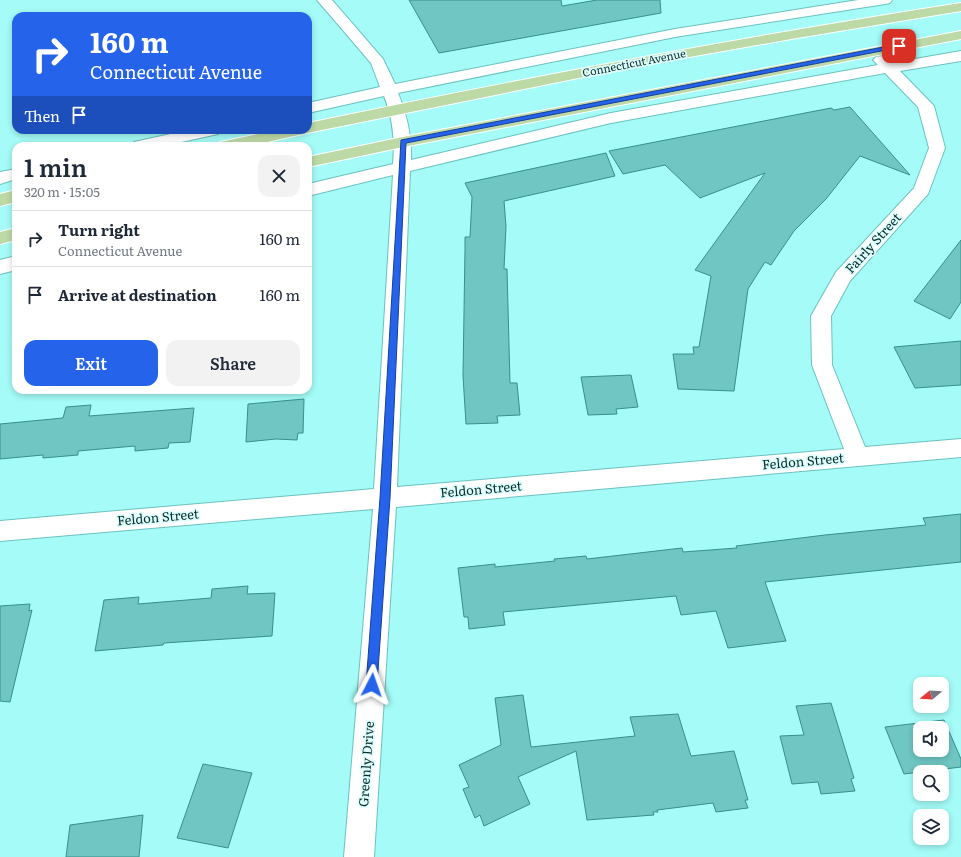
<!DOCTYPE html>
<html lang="en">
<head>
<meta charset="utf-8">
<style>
  :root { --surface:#fff; --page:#f2f2f3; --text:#1f2937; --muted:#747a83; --line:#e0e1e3; --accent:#2563eb }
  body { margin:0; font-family:Literata,serif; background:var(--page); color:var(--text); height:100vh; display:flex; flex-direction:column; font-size:15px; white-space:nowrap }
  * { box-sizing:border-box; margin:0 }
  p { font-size:13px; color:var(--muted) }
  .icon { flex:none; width:22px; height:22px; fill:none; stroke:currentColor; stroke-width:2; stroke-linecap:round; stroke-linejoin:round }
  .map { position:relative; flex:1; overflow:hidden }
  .drawer { position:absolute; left:12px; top:142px; width:300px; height:252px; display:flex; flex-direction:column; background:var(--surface); border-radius:12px; box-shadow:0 2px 6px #0003 }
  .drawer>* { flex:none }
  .top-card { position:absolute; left:12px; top:12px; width:300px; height:122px; border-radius:12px; box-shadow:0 2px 6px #0003; background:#2563eb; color:#fff; overflow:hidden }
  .needle { width:26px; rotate:252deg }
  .buttons { position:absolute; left:913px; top:677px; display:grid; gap:8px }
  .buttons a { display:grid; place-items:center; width:36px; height:36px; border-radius:8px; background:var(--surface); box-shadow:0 2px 6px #0003; font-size:20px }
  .pin { position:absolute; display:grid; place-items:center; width:34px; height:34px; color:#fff; margin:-17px; border-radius:8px; box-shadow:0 2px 6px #0006 }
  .me { position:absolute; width:44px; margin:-22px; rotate:4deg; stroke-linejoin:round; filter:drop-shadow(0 0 3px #0008) }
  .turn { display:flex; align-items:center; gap:14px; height:84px; padding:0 12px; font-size:18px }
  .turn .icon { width:52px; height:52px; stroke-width:2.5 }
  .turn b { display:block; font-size:28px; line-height:34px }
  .then { display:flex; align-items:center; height:38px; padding:0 12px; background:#0003; gap:8px; font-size:15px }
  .round { display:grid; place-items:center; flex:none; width:42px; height:42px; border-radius:12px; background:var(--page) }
  .overview { display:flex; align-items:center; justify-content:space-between; height:68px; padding:0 12px }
  h1 { font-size:24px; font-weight:600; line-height:30px }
  .primary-button { display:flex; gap:8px; margin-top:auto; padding:8px 12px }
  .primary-button a { flex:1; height:46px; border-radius:12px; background:var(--accent); color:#fff; font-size:16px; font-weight:600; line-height:46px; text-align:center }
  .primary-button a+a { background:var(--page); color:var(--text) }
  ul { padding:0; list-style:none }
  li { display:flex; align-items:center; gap:12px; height:56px; padding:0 12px; border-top:1px solid var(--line) }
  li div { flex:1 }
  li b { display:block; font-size:15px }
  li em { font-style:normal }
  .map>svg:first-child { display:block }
  .building { fill:#6fc6c2; stroke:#36908d; fill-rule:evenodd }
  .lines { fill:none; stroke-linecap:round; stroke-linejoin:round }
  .minor-casing { stroke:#6bc2be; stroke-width:2 }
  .major-casing { stroke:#fff; stroke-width:2 }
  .minor { fill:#fff; fill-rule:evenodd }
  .major { fill:#bdd9a6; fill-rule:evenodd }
  .route { fill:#2563eb; stroke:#184099 }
  .labels { text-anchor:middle; stroke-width:3.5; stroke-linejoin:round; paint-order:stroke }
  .far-street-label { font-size:11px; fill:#082f2e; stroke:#ddfefc }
  .street-label { font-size:13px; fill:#082f2e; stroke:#ddfefc }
</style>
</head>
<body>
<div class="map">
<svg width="961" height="857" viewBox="0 0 961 857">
  <rect width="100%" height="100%" fill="#a4fbf7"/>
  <path class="building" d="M409 0H561L562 6 597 0H660L661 13 439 53Z
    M850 107 910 175 860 156 826 199 794 231 771 265 765 262 748 289 734 391 678 389 673 354H694L693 347H699L711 276 695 270 765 173 700 198 665 165 623 174 609 151 831 108 834 110Z
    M606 153 615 176 504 201 506 226 504 269H507L510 383H517L520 415 497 416 498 423 466 424 463 376 465 249V237H470L472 197 465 183Z
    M961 240V302L950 319 914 301Z
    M961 341V385L915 388 894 347Z
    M631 375 638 407 616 409 617 414 588 415 581 377Z
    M304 399 303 433H298L297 440 276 439 246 442 248 404Z
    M91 405 89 416 194 408 190 442 169 443 168 448 135 451V446L78 451V455L43 458V455L0 459V424L63 418 66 407Z
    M961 514V562L765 582 786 641 728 648 716 611 681 615 676 596 503 612 505 625 469 629 468 617H464L458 568 495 564V567L555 561 554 559 586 556 587 559 682 548 683 552 737 548 736 546 825 535 926 525 923 518Z
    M248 586 247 594 275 593 272 636 164 643 163 645 95 651 104 600 139 597 138 604 211 598 212 589Z
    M30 604 29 611 32 610 10 702 0 701V606Z
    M523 695 531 747 635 736 630 717 678 714 691 756 734 751 748 800H745L748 808 716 812 713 803 657 810 658 812H653L654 815 587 820 576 751 518 777 530 804 484 826 480 815 475 818 463 789 469 787 459 765 501 745 495 698Z
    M831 703 854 778 851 779 855 791 821 794 818 782 792 784 780 736 804 735 796 706Z
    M944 720 961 759V767L904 774 885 727ZM920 728H942V750H920Z
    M203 764 252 773 228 848 177 838Z
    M143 815 139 857H66L70 825Z"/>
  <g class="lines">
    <defs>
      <path id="minor" d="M317 0H332L383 59 395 84 675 29 858 0H892L890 3 885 4 675 37 398 93C407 115 412 137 411 160L611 113 878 65 873 60 876 57C884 55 887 57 892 63L961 51V61L900 71 934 106 945 148 928 194 850 281 831 316 832 365 865 447 961 439V457L396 507 374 857H344L373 509 0 541V521L374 489 393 175 308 196V184L393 164C395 141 393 118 384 96L308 113V103L380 87 371 63ZM885 73 918 107 929 148 914 188 836 272 811 316 812 365 844 449 397 487 410 171 611 123Z
        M189 130H220L218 134 163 146H132L134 142Z
        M16 169V179L0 184V172Z
        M16 256V270L0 274V260Z"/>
      <path id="major" d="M961 3V11L797 38 633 67 307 133 250 146H218L220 142 277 130H308V123C525 78 742 37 961 3Z
        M961 31V39L403 147 308 167V157L403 137Z
        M16 190V202L0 206V194Z
        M16 228V240L0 244V232Z"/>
    </defs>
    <use href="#minor" class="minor-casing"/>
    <use href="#major" class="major-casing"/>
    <use href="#minor" class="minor"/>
    <use href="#major" class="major"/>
  </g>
  <path class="route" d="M899 44 902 46V47L406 143 390 498 377 685 375 689 372 690 368 689 366 685 380 498 401 140Z"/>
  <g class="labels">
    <g class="far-street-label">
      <text transform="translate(634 63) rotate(-11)" y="4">Connecticut Avenue</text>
    </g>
    <g class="street-label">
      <text transform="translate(873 243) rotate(-48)" y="5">Fairly Street</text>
      <text transform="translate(803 461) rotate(-5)" y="5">Feldon Street</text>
      <text transform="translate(481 489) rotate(-5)" y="5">Feldon Street</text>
      <text transform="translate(158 517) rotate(-5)" y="5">Feldon Street</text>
      <text transform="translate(366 764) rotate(-86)" y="5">Greenly Drive</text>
    </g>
  </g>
</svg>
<div class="buttons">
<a><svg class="needle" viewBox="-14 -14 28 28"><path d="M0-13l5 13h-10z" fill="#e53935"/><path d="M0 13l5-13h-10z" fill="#747a83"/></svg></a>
<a><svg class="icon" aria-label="sound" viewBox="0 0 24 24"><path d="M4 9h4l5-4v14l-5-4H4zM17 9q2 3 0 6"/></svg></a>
<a><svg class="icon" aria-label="search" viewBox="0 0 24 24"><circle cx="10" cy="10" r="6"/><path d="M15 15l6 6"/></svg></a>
<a><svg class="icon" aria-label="layers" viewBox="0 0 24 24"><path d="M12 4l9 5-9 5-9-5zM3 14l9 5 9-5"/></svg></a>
</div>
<div class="pin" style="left:899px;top:46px;background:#d93025"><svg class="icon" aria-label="arrive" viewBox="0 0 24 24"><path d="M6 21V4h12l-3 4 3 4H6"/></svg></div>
<svg class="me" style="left:372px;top:685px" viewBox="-20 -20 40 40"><path d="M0-17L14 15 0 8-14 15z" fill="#2563eb" stroke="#fff" stroke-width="4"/></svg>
<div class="top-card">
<div class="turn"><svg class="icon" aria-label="right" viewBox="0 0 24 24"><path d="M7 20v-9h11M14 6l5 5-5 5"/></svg><div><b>160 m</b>Connecticut Avenue</div></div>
<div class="then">Then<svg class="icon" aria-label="arrive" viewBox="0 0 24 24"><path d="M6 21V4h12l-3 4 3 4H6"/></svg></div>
</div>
<section class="drawer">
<div class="overview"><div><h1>1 min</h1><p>320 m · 15:05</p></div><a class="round"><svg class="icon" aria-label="close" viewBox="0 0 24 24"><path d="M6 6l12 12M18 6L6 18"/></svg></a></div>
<ul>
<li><svg class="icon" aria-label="right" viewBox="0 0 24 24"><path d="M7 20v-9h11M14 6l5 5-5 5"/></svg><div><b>Turn right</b><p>Connecticut Avenue</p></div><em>160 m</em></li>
<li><svg class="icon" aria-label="arrive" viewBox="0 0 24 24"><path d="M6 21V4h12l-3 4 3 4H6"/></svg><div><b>Arrive at destination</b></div><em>160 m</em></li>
</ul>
<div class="primary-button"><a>Exit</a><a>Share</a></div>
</section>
</div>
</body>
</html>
